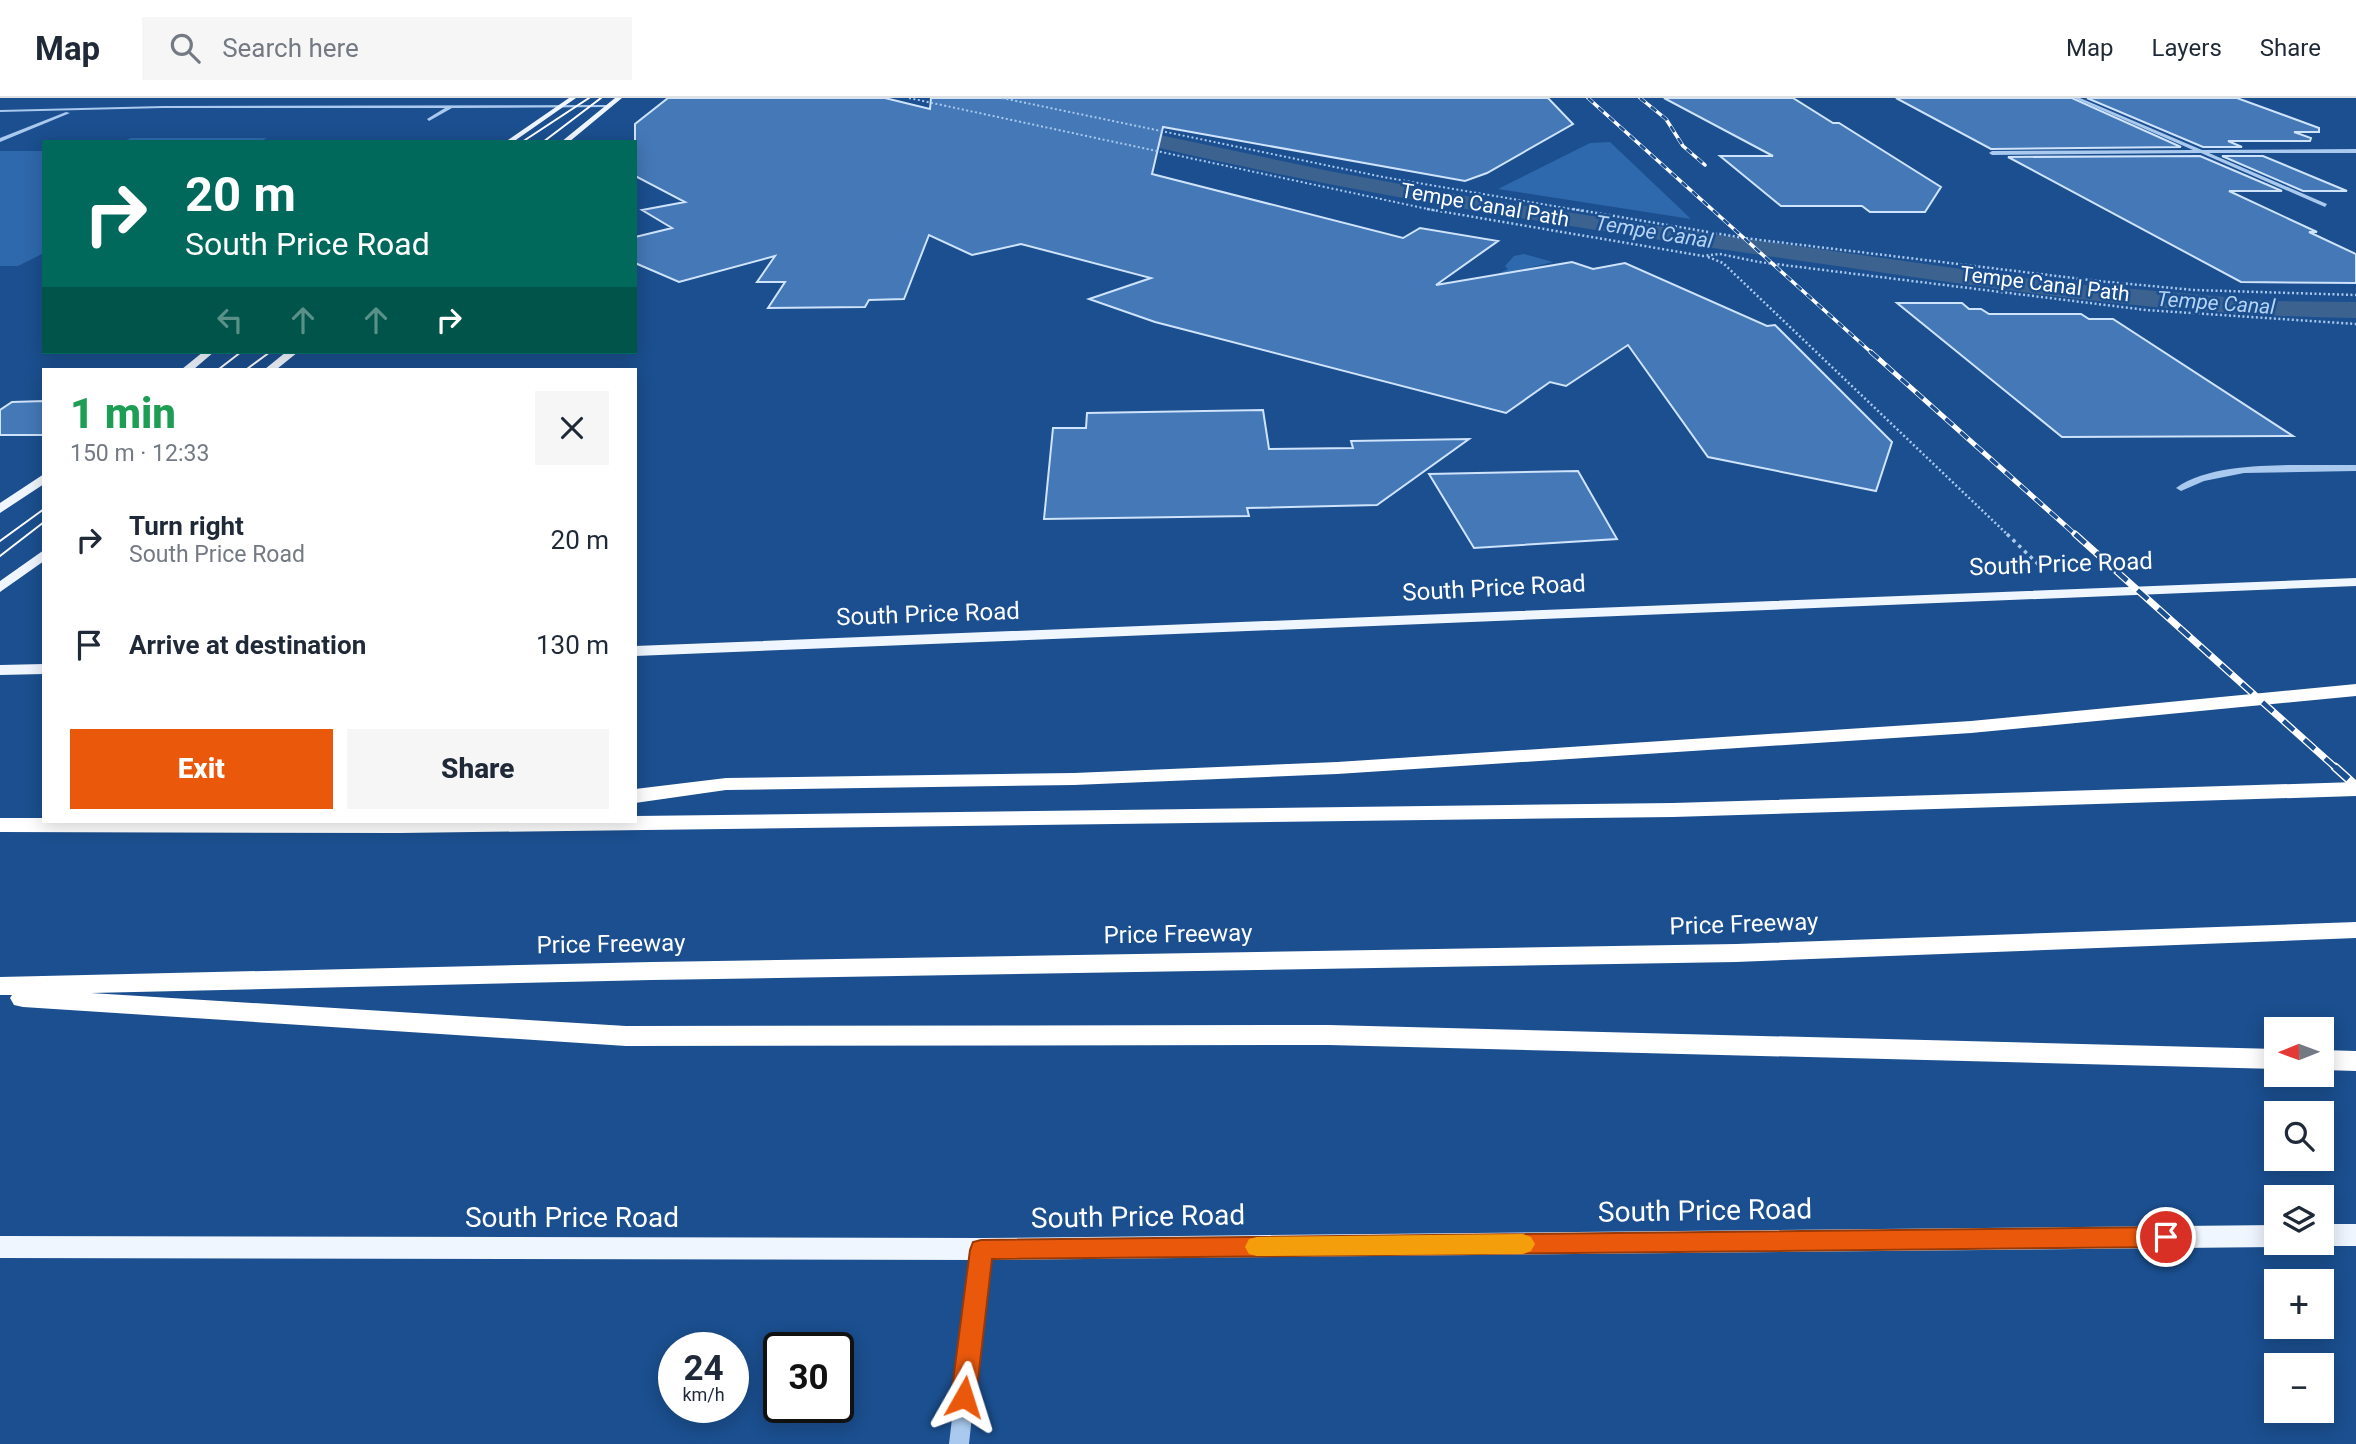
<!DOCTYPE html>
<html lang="en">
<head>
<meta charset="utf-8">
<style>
  :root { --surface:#fff; --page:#f6f6f7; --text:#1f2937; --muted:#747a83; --line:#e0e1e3; --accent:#ea580c }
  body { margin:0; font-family:Roboto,sans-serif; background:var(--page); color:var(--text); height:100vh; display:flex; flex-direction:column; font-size:26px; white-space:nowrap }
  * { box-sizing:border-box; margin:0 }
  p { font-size:23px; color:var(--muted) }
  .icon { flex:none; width:38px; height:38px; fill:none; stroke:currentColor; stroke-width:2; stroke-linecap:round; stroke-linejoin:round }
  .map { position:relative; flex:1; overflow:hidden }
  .details { position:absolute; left:42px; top:270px; width:595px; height:455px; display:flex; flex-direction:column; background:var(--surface); border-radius:0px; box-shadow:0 4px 18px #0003 }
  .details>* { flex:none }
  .banner { position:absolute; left:42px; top:42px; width:595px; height:214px; border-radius:0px; box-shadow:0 4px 18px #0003; background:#00695c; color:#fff; overflow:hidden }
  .needle { width:46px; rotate:269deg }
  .tools { position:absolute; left:2264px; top:919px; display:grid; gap:14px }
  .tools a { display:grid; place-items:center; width:70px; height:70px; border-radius:0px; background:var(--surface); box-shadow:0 4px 18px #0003; font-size:35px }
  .speed { position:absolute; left:658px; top:1234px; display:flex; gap:14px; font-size:35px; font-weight:700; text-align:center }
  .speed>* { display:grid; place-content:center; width:91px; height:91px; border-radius:50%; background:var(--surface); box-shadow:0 4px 18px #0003; line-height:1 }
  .speed small { font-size:18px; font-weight:400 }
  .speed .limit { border:4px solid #111; border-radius:10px; background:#fff; color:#111 }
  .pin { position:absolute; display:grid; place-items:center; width:60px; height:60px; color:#fff; margin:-30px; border:4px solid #fff; border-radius:50%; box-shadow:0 2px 7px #0007 }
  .me { position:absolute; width:77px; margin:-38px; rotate:6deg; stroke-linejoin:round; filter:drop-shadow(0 0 5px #0008) }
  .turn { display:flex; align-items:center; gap:24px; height:147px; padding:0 28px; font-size:32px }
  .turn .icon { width:91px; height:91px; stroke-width:2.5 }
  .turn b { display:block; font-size:49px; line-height:60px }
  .lanes { display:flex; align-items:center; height:66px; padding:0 28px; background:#0003; justify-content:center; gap:35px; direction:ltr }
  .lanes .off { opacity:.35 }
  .round { display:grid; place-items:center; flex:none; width:74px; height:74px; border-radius:0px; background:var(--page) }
  .headline { display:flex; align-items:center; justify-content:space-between; height:119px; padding:0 28px }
  h1 { font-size:42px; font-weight:800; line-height:52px; color:#1e9e55 }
  .cta { display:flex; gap:14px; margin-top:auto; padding:14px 28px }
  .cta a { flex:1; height:80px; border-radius:0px; background:var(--accent); color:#fff; font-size:28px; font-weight:800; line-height:80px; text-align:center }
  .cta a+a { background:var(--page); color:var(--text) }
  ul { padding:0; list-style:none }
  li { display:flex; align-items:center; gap:21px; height:105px; padding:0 28px }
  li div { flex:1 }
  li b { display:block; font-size:26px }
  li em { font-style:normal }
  header { display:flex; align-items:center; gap:42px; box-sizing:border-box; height:98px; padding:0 35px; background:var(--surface); border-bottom:2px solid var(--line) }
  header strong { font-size:33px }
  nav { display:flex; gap:38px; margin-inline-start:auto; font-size:24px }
  .search { width:490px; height:63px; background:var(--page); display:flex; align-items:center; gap:18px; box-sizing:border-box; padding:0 24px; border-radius:0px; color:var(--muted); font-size:26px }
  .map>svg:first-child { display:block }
  .green { fill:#2e69ad }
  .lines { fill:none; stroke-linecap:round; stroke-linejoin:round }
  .canal { fill:#3c6290; fill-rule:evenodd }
  .building { fill:#4478b7; stroke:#cfe3fa; stroke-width:2 }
  .path-far2 { stroke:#a9c9ee; stroke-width:2; stroke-dasharray:2 2.5; stroke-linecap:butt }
  .path-far1 { stroke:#a9c9ee; stroke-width:2.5; stroke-dasharray:2 2.5; stroke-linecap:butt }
  .path { stroke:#a9c9ee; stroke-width:3.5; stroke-dasharray:3.5 4.5; stroke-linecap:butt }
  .minor { fill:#a9c9ee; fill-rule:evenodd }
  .major { fill:#f0f6ff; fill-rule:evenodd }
  .highway { fill:#fff; fill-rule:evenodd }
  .tram { stroke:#fff; stroke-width:2 }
  .rail-far3-casing { stroke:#fff; stroke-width:3.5 }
  .rail-far2-casing { stroke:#fff; stroke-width:5 }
  .rail-far1-casing { stroke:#fff; stroke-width:7 }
  .rail-casing { stroke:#fff; stroke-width:9 }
  .rail-far3 { stroke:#1b4f8f; stroke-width:2.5; stroke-dasharray:7; stroke-linecap:butt }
  .rail-far2 { stroke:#1b4f8f; stroke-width:3.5; stroke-dasharray:10; stroke-linecap:butt }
  .rail-far1 { stroke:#1b4f8f; stroke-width:4.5; stroke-dasharray:14; stroke-linecap:butt }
  .rail { stroke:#1b4f8f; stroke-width:6; stroke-dasharray:18; stroke-linecap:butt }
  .route { fill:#ea580c; stroke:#983908; stroke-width:2 }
  .slow { fill:#f59e0b }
  .labels { text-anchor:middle; stroke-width:5; stroke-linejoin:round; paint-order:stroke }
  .far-street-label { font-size:21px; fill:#fff; stroke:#1b4f8f }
  .far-water-label { font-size:21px; font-style:italic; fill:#b5d3f5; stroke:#1b4f8f }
  .street-label { font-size:24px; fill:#fff; stroke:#1b4f8f }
  .near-street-label { font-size:28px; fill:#fff; stroke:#1b4f8f }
</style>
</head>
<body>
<header>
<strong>Map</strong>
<div class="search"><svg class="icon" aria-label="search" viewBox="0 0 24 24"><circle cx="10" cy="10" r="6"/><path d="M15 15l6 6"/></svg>Search here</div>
<nav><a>Map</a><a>Layers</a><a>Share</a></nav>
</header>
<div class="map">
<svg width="2356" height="1346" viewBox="0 0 2356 1346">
  <rect width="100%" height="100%" fill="#1b4f8f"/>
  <path class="green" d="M131 40H267L259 44H122Z
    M1610 44 1691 121 1498 91 1590 45Z
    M0 53H44V155L18 168H0Z
    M1524 156 1553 164 1516 173V181L1479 185 1508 171 1505 168 1514 158Z"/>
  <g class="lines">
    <path class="canal" d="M1099 24 1334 74 1488 102 1670 130 2053 184 2272 203 2356 204V220C2165 218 1976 188 1788 161 1555 127 1321 91 1093 34L1090 30Z"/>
  </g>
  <path class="building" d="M668 0H885L930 11 931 0H1548L1573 26 1487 75 1465 83 1163 29 1152 76 1403 140 1420 130 1498 143 1436 187 1572 164 1593 171 1625 165 1767 228 1775 227 1892 344 1876 393 1708 359 1628 247 1566 288 1550 284 1506 315 1155 224 1089 201 1151 180 1021 146 972 157 929 137 904 201 869 202 865 209 768 210 785 184H757L775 158 679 184 635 165V139L672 130 642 112 685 104 635 78V26Z
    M1664 0H1793L1833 25H1839L1941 89 1925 114H1870L1862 108H1781L1720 58H1773Z
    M1896 0H2072L2181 49 1991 51Z
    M2087 0H2237L2319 30V34H2294L2311 40 2310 43H2228L2242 49H2203Z
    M2200 58 2282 93H2229L2317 134H2309L2356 156V185L2241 184 2008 59Z
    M2222 58H2263L2347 93H2303Z
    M1897 205H1962L1969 211H1981L1989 216H2081L2089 221H2113L2293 338 2062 339Z
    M44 303V337H0V312L12 304Z
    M1263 312 1269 351 1353 350 1351 343 1469 341 1377 407 1247 410 1249 418 1044 421 1053 330H1086L1087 315Z
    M1578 373 1617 441 1474 450 1429 376Z"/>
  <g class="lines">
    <path class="path-far2" d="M909 0 1437 113
      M1002 0 1383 79 1583 113"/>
    <path class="path-far1" d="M1427 111 1703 158 1720 156 1759 164 2146 212 2356 226
      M1573 111 1744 140 2098 183 2194 192 2356 197
      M1708 159 1723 165 2009 438"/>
    <path class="path" d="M2007 436 2041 469"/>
    <path class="minor" d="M2074 0H2080L2202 52 2356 51V55H2209L2327 106 2325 109 2201 55 1992 57 1989 55 1992 53 2193 52Z
      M609 7 611 9 452 10 429 23 427 21 445 10H163L0 14V12L163 8Z
      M66 14 70 15 0 44V40Z
      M2289 367H2356V373L2244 375 2204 383 2181 393 2176 390C2205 369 2255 368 2289 367Z
      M981 1143 987 1146 990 1151 969 1346H949L972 1151 975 1146Z"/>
    <path class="major" d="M569 0H576L513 44H505Z
      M615 0H622L569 44H561Z
      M203 254H214L194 271H182Z
      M286 254H298L277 271H265Z
      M44 376V386L0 415V405Z
      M44 452V463L0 494V483Z
      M2356 480V488L635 558V548Z
      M44 566V576L0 577V567Z
      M2322 1126H2356V1148H2322L2313 1145 2322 1144Z
      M2277 1127V1144H2286L2277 1149 981 1162 0 1160V1138L981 1140Z"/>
    <path class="highway" d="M2356 586V598L1971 635 1337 676 1074 687 726 692 635 705V691L726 680 1074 675 1337 664 1971 623Z
      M2356 684V698L1673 719 399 735 0 734V720H44V723H635V718L1673 705Z
      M2356 824V840L1736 864 652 882 91 895 626 928 1329 927 2277 951V971L1329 947 626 948 23 909 14 907 10 900 12 897H0V879L652 864 1736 846Z
      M2322 952 2356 953V973L2322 972Z"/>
    <path class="tram" d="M522 44 589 0
      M543 44 601 0
      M219 271 241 254
      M247 271 270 254
      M0 443 44 411
      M0 458 44 424"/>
    <defs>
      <path id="rail-far3" d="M1588 0 1873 256
        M1640 0 1666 21 1683 48 1705 67"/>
      <path id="rail-far2" d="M1871 254 2077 438"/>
      <path id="rail-far1" d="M2075 436 2337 671"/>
      <path id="rail" d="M2335 669 2356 688"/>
    </defs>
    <use href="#rail-far3" class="rail-far3-casing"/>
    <use href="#rail-far2" class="rail-far2-casing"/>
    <use href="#rail-far1" class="rail-far1-casing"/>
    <use href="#rail" class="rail-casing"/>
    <use href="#rail-far3" class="rail-far3"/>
    <use href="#rail-far2" class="rail-far2"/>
    <use href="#rail-far1" class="rail-far1"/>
    <use href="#rail" class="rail"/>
  </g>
  <path class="route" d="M2166 1129 2175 1132 2178 1139 2175 1146 2166 1149 992 1161 976 1299 973 1307 964 1311 955 1307 951 1299 970 1152 973 1144 981 1142Z"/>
  <path class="slow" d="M1523 1136 1531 1139 1535 1146 1531 1153 1523 1156 1257 1158 1249 1156 1245 1149 1249 1141 1257 1139Z"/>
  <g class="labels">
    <g class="far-street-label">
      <text transform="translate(1485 107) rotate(10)" y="7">Tempe Canal Path</text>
      <text transform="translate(2045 186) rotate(7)" y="7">Tempe Canal Path</text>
    </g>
    <g class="far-water-label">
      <text transform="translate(1654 134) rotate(9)" y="7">Tempe Canal</text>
      <text transform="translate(2216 205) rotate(4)" y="7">Tempe Canal</text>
    </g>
    <g class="street-label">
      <text transform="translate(2061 466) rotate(-2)" y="8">South Price Road</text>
      <text transform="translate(1494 490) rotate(-3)" y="8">South Price Road</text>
      <text transform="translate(928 516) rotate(-2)" y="8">South Price Road</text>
      <text transform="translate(1744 826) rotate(-2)" y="8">Price Freeway</text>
      <text transform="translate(1178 836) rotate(-1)" y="8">Price Freeway</text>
      <text transform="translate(611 846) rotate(-1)" y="8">Price Freeway</text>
    </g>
    <g class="near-street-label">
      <text transform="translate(1705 1112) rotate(-1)" y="10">South Price Road</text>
      <text transform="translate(1138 1118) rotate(-1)" y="10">South Price Road</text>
      <text x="572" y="1129">South Price Road</text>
    </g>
  </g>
</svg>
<div class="tools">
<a><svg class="needle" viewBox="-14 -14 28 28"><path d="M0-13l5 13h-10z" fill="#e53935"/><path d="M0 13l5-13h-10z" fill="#747a83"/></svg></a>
<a><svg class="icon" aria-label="search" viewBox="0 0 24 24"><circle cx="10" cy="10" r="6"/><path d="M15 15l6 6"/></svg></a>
<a><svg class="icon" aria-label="layers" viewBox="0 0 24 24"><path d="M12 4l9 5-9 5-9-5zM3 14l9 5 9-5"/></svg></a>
<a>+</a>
<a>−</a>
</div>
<div class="speed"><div>24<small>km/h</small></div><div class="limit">30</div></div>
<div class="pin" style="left:2166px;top:1139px;background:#d93025"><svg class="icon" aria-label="arrive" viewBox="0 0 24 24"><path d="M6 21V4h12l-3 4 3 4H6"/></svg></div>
<svg class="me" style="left:964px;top:1299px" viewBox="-20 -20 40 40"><path d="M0-17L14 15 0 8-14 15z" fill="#ea580c" stroke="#fff" stroke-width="4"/></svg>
<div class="banner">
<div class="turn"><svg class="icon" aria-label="right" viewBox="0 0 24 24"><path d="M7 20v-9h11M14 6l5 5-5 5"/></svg><div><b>20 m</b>South Price Road</div></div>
<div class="lanes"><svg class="icon off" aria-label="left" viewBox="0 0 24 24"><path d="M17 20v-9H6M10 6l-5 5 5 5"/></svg><svg class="icon off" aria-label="ahead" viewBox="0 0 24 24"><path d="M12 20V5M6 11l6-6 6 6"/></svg><svg class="icon off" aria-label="ahead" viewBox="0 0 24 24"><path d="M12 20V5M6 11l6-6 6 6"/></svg><svg class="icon" aria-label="right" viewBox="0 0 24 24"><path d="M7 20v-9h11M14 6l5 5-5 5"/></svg></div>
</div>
<section class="details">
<div class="headline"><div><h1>1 min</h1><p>150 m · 12:33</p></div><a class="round"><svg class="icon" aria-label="close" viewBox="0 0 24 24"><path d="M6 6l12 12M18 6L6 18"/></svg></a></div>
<ul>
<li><svg class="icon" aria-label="right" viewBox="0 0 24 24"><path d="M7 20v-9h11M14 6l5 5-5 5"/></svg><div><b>Turn right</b><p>South Price Road</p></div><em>20 m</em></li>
<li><svg class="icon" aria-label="arrive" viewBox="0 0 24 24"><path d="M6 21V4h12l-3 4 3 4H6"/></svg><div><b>Arrive at destination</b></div><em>130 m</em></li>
</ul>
<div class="cta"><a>Exit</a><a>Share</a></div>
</section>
</div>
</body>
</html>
